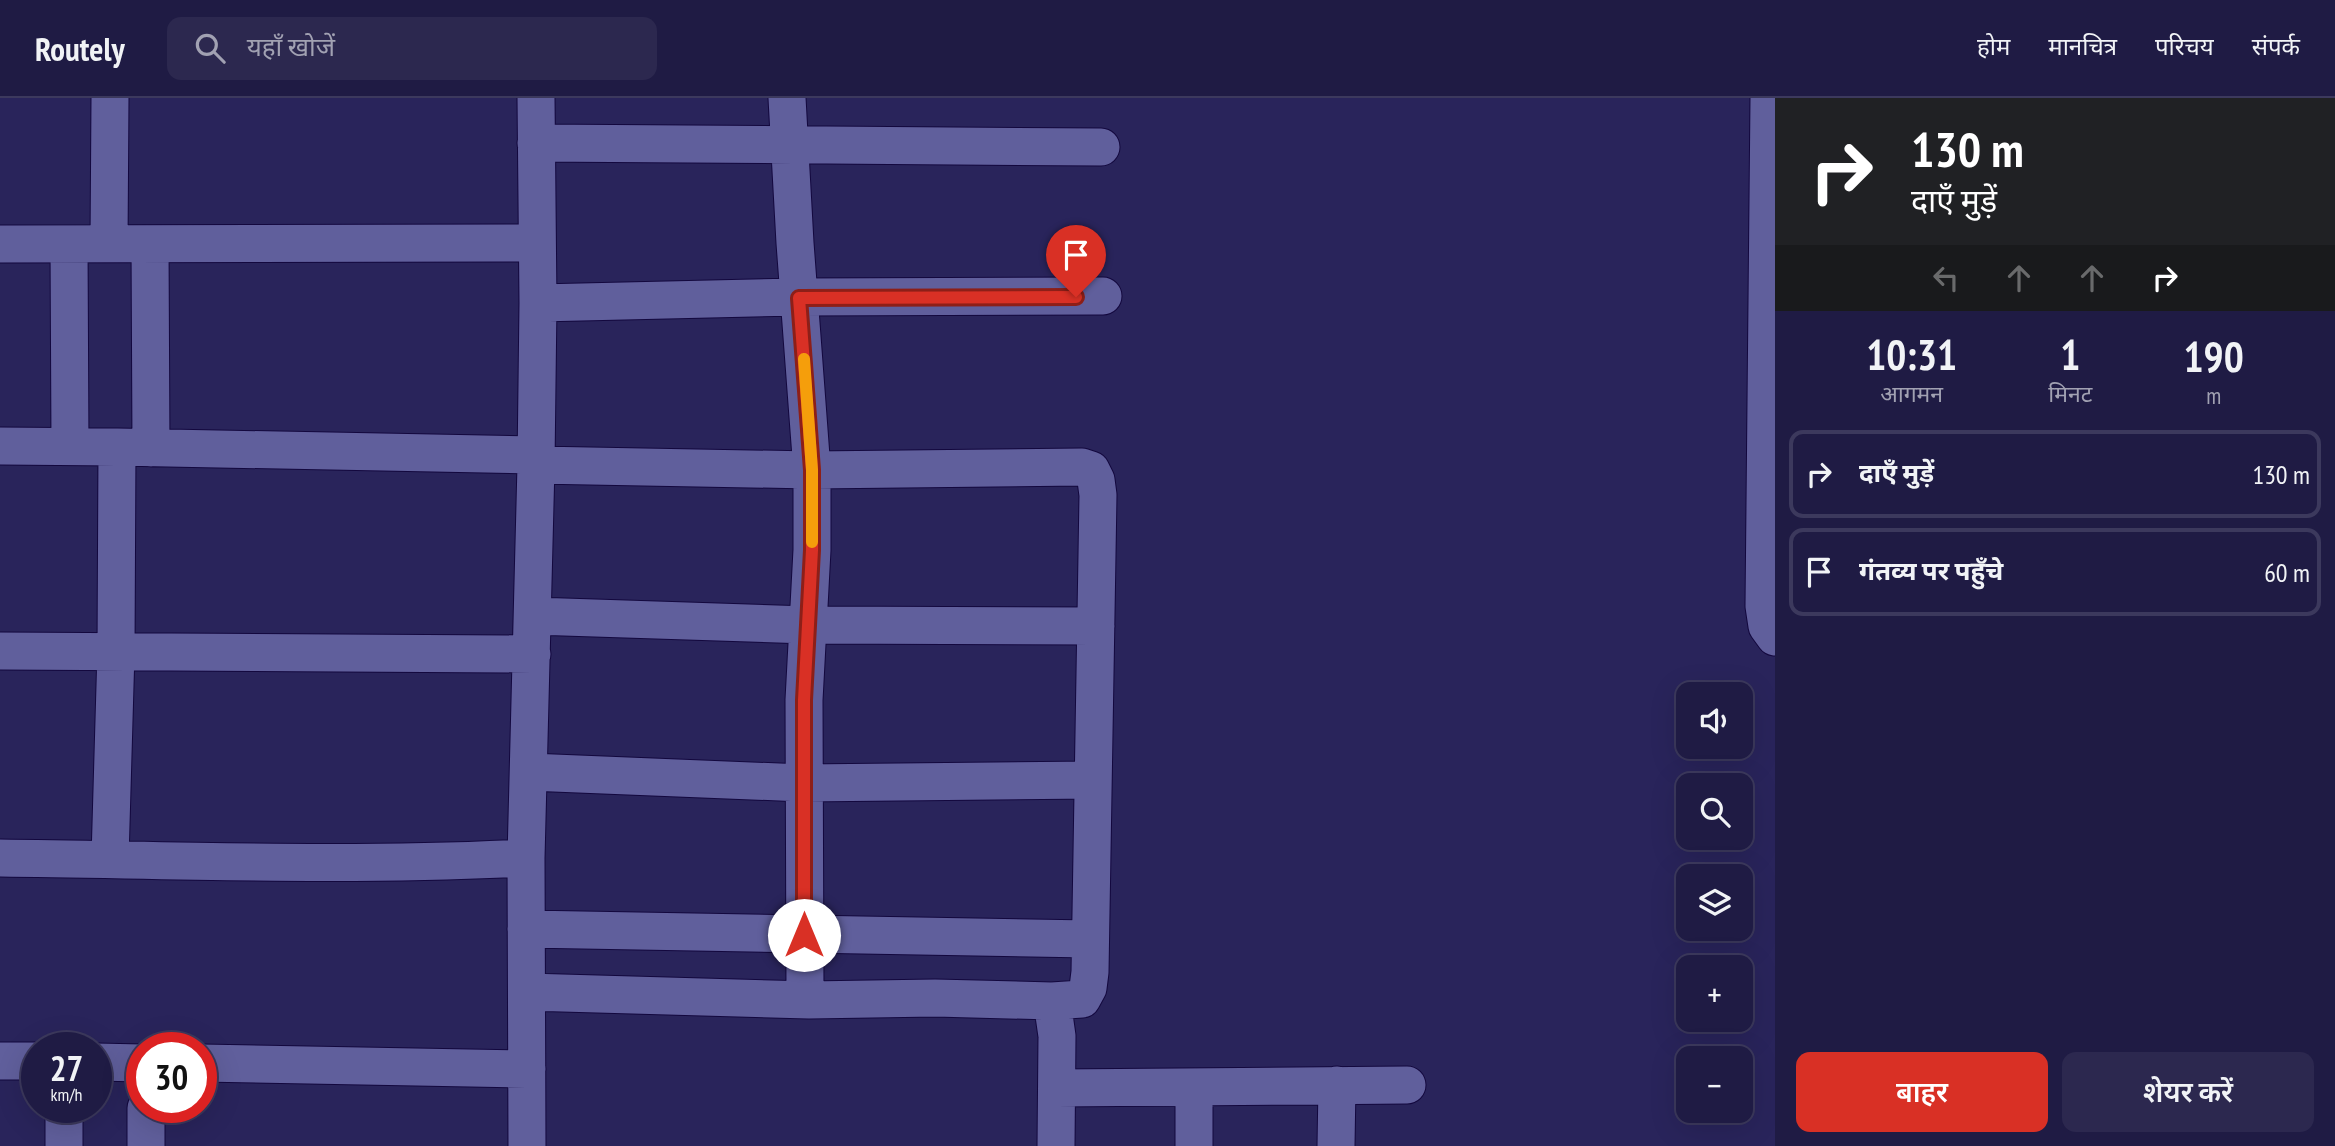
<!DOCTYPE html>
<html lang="hi">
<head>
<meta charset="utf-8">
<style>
  :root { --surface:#1f1b44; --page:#2c284f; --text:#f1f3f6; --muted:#a1a1b2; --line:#3c395d; --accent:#d93025 }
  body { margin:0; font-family:"PT Sans Narrow","Noto Sans Devanagari",sans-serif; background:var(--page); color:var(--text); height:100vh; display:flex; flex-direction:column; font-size:26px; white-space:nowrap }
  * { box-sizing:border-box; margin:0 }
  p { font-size:23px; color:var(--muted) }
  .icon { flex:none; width:38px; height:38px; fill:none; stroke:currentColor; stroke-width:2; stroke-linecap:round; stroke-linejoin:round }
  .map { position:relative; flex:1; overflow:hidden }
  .details { display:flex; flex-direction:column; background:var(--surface); width:560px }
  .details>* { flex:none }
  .hud { background:#202124; color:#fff; overflow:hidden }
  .buttons { position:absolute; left:1676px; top:584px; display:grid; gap:14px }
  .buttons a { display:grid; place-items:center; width:77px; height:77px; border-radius:14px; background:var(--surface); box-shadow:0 7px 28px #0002,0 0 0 2px var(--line); font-size:35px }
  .speed { position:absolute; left:21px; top:934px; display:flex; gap:14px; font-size:35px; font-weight:700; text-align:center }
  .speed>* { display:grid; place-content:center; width:91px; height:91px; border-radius:50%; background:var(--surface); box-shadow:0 7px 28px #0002,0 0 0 2px var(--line); line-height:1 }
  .speed small { font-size:18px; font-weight:400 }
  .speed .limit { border:10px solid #d22; background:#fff; color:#111 }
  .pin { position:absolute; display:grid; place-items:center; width:60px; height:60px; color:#fff; margin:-72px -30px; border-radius:50% 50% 50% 0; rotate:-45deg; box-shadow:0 0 7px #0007 }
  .pin .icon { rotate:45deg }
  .me { position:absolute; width:77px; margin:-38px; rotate:0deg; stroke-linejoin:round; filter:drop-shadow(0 0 5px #0008) }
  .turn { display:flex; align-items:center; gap:24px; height:147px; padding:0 21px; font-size:32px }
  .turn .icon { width:91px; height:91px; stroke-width:2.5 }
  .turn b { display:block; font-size:49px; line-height:60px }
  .lanes { display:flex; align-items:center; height:66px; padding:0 21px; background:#0003; justify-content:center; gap:35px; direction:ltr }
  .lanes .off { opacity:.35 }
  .eta { display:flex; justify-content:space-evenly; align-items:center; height:119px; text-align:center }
  .eta b { font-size:42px; font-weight:600; line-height:49px }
  .cta { display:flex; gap:14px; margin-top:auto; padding:14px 21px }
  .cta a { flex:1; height:80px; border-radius:14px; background:var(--accent); color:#fff; font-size:28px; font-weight:600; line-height:80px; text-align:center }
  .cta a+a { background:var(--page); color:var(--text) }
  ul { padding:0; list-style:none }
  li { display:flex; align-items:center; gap:21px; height:88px; margin:0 14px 10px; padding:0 7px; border:4px solid var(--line); border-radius:14px }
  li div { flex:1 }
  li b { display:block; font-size:26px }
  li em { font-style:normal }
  header { display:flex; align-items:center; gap:42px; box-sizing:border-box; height:98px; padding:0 35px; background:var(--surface); border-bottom:2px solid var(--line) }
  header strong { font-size:33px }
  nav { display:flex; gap:38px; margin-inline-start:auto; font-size:24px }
  .search { width:490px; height:63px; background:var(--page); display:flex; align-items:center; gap:18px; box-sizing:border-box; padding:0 24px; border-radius:14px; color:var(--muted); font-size:26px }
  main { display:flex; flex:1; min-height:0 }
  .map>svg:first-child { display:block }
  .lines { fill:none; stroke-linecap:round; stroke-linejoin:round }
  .minor-casing { stroke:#13083e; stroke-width:39 }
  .minor { stroke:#605f9c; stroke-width:37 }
  .route-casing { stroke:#8d1f18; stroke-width:18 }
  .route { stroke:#d93025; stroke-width:12 }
  .slow { stroke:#f59e0b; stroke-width:12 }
</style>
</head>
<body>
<header>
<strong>Routely</strong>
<div class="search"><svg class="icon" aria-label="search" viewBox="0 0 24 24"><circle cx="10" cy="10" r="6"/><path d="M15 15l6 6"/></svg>यहाँ खोजें</div>
<nav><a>होम</a><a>मानचित्र</a><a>परिचय</a><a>संपर्क</a></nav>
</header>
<main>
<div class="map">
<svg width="1775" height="1048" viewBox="0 0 1775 1048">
  <rect width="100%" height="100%" fill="#29245b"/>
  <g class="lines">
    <defs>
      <path id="minor" d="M787 0 795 145 812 372V452L804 602 805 891 809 902 935 900 1052 903 1057 938 1056 1048
        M1769 0 1764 508 1767 528 1775 539
        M536 45 1101 49
        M0 146 537 145
        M69 146 70 348
        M109 146 110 0
        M150 146 151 350
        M538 205 799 199 1103 198
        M0 348 117 349 116 553 110 761
        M117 349 536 357
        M536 367 812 372 1082 369 1091 372 1096 382 1098 397 1090 874 1088 890 1082 901 1052 903
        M533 518 808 527 1096 528
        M0 553 532 556
        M529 674 803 685 1093 682
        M0 760C175 762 351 769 526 760L536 367 538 205 536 0
        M526 760 527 1048
        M526 831 1090 841
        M527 894 809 902
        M0 963H37
        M96 964 142 965
        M201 965 527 971
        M1057 990 1407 987
        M64 1010V1048
        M146 1010V1048
        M1194 1048V989
        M1336 1048 1337 987"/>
    </defs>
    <use href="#minor" class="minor-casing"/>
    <use href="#minor" class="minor"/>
  </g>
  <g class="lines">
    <defs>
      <path id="route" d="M804 837V602L812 452V372L799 200 1076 199"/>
    </defs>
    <use href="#route" class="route-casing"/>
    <use href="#route" class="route"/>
    <path class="slow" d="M804 261 812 372V444"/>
  </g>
</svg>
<div class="buttons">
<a><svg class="icon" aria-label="sound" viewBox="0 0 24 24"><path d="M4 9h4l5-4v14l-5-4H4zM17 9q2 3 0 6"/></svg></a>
<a><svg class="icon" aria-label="search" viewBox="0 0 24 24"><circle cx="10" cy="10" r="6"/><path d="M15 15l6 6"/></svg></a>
<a><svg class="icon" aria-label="layers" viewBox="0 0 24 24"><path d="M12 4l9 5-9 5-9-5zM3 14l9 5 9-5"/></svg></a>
<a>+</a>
<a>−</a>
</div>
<div class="speed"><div>27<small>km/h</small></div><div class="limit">30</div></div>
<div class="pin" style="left:1076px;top:199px;background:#d93025"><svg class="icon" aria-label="arrive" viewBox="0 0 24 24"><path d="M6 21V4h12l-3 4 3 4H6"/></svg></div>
<svg class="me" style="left:804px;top:837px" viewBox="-20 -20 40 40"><circle r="19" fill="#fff"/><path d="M0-13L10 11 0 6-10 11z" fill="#d93025"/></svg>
</div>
<section class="details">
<div class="hud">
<div class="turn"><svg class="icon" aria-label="right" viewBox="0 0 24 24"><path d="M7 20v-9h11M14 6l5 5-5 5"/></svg><div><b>130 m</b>दाएँ मुड़ें</div></div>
<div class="lanes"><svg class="icon off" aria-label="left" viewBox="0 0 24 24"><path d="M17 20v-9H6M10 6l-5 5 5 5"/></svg><svg class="icon off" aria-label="ahead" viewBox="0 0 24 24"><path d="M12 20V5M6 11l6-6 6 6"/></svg><svg class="icon off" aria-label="ahead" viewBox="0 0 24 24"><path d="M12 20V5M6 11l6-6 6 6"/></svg><svg class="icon" aria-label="right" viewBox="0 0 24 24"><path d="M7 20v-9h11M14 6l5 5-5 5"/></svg></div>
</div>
<div class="eta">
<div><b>10:31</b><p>आगमन</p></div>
<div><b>1</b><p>मिनट</p></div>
<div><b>190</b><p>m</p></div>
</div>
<ul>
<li><svg class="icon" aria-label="right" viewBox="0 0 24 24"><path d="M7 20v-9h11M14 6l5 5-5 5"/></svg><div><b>दाएँ मुड़ें</b></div><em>130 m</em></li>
<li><svg class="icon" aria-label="arrive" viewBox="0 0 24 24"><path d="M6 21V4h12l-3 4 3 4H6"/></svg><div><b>गंतव्य पर पहुँचे</b></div><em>60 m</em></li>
</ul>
<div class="cta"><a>बाहर</a><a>शेयर करें</a></div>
</section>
</main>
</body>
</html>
